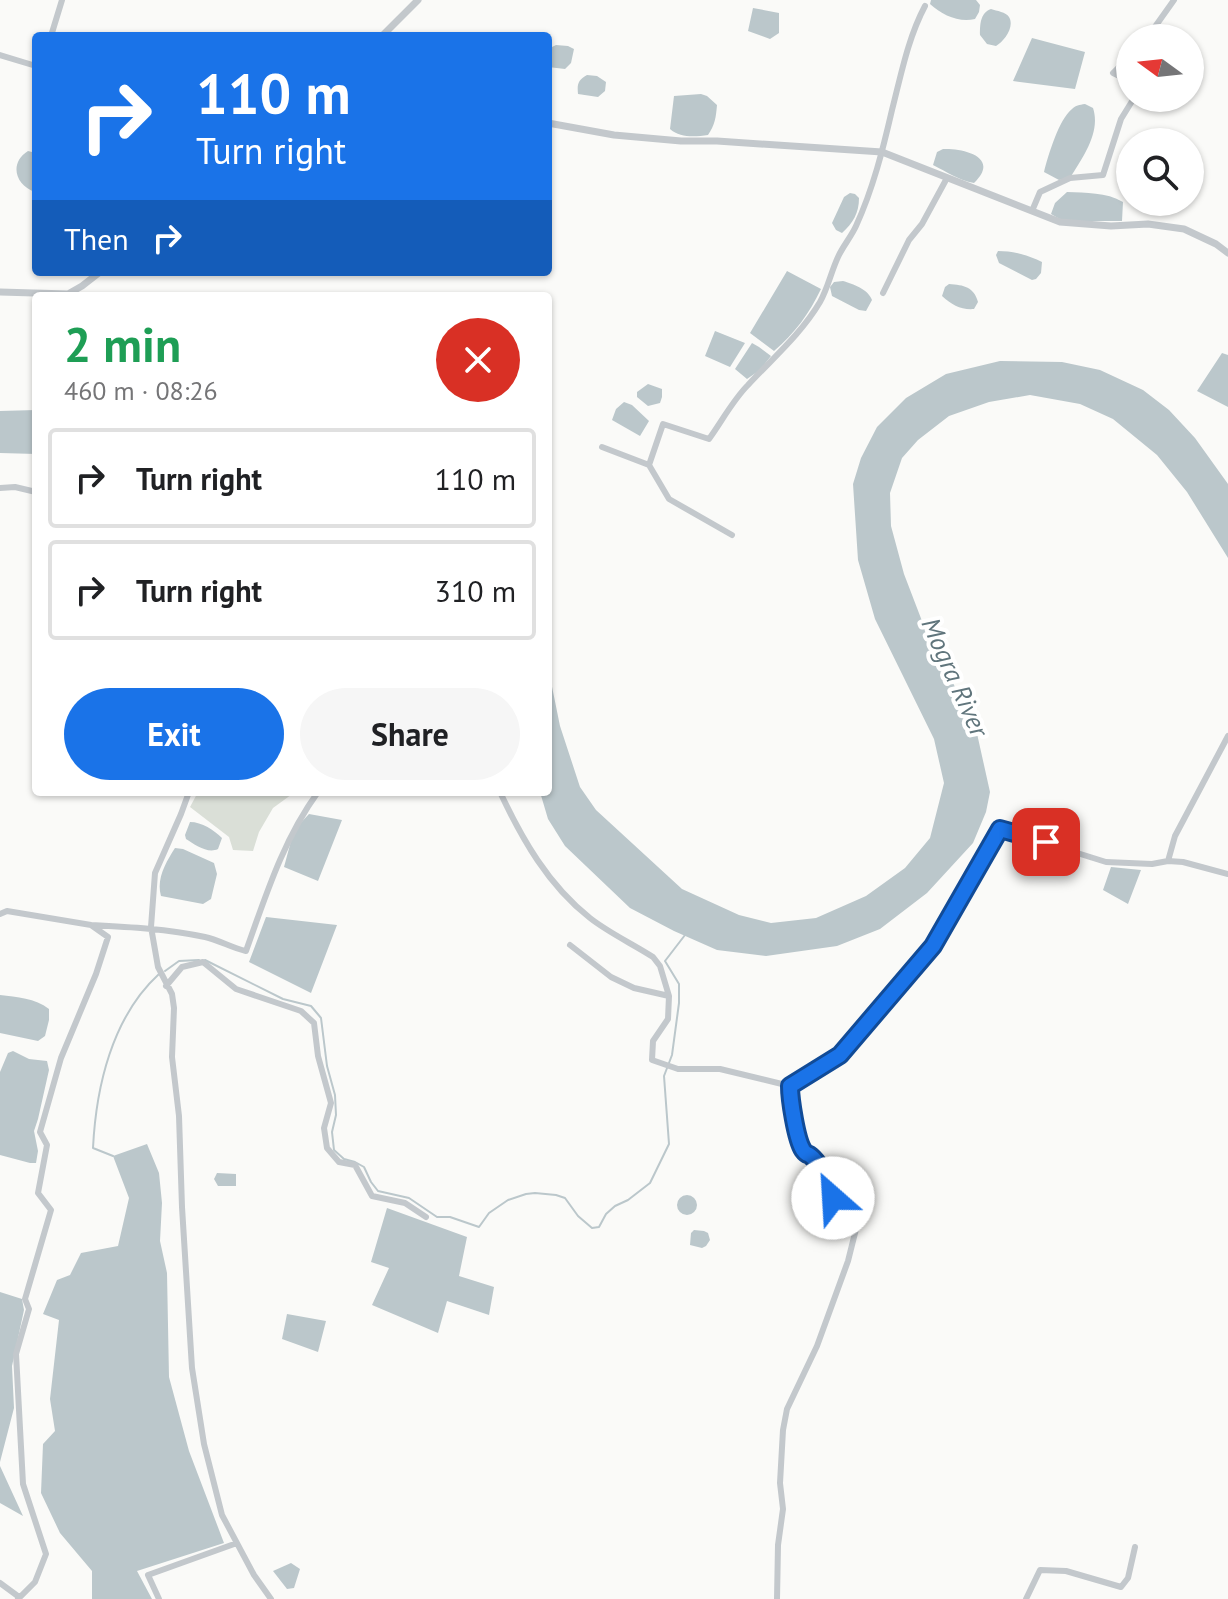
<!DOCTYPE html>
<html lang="en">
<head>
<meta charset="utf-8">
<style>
  :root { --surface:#fff; --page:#f6f6f6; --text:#202124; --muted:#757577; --line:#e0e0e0; --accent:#1a73e8 }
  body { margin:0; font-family:"PT Sans",sans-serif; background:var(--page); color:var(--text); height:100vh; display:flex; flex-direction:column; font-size:30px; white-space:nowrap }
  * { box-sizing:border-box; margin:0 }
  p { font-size:26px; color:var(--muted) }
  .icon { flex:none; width:44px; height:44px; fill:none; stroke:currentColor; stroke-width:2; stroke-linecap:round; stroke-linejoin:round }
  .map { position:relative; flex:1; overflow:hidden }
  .panel { position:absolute; left:32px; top:292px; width:520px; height:504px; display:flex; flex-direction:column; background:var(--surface); border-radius:8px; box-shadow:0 2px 6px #0004 }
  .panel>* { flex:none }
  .hud { position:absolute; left:32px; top:32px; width:520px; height:244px; border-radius:8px; box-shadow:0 2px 6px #0004; background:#1a73e8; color:#fff; overflow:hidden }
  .needle { width:52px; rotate:285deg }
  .buttons { position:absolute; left:1116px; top:24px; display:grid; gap:16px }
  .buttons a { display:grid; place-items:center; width:88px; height:88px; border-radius:50%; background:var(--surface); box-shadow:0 2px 6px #0004; font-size:40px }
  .pin { position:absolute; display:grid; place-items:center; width:68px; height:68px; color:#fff; margin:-34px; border-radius:16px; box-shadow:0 4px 12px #0006 }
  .me { position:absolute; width:88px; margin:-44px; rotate:334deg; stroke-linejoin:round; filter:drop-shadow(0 0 6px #0008) }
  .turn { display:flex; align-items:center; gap:28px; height:168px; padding:0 32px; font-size:36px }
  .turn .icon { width:104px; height:104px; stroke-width:2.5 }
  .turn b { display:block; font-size:56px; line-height:68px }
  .then { display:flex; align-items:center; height:76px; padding:0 32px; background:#0003; gap:16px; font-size:30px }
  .round { display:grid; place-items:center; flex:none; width:84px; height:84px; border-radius:42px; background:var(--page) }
  .headline { display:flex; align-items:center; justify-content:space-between; height:136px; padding:0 32px }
  h1 { font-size:48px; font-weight:700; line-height:60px; color:#1e9e55 }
  .button { display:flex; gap:16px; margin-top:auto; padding:16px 32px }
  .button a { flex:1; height:92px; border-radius:48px; background:var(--accent); color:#fff; font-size:32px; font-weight:700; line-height:92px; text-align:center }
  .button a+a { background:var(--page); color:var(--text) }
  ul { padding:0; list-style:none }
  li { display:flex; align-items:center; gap:24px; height:100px; margin:0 16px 12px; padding:0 16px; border:4px solid var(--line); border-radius:8px }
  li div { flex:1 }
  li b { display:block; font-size:30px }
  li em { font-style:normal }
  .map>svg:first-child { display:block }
  .green { fill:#dadfd7 }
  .water { fill:#bbc7cb }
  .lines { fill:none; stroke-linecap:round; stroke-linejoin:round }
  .stream { stroke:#bbc7cb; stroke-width:2 }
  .minor { stroke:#c3c8cc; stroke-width:6 }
  .tertiary { stroke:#c3c8cc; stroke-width:7 }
  .route-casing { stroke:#114b97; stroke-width:20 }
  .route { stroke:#1a73e8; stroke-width:14 }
  .labels { text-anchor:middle; stroke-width:8; stroke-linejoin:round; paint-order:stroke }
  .water-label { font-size:26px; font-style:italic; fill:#60757c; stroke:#fff }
</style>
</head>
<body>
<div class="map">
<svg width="1228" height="1599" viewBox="0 0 1228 1599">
  <rect width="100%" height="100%" fill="#fafaf8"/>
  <path class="green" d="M198 792H295L273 808 259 832 253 851 233 850 229 837 190 807Z"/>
  <path class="water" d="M931 0H976L980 5 979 12 975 19C959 23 942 15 930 4Z
    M753 8 779 13V33L770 39 748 31Z
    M991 9C997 11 1006 12 1009 17 1015 27 1004 41 996 46L987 44 980 35C980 25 980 13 991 9Z
    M1032 38 1085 52 1075 89 1013 81Z
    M556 45 568 46 574 49 571 63 565 69 548 67V49Z
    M587 75 597 76 606 82 605 91 598 97 578 94C577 84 578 80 587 75Z
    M701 94 707 96 717 105C716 117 715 125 708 135 695 137 680 138 670 129L674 96Z
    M1085 104 1093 108C1101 132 1083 157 1070 178L1059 180 1044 172C1048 156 1059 119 1072 109 1076 105 1079 105 1085 104Z
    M943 149C963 148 1001 157 974 183 958 180 947 172 933 165L937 152Z
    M28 151 36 153 35 192C15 185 9 163 28 151Z
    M1067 192C1086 193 1106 192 1123 202L1122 221H1063L1051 214 1055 203Z
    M850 193 855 194 859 198C859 213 853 223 842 233L836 230 832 223 844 197Z
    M998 251C1013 251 1028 255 1042 262L1041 273 1036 279 1032 280 999 263 996 255Z
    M787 271 821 289C809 314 795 333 774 351L750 333Z
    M843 281C853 284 868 289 872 300L866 311 859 310 832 296 830 287 834 282Z
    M949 284C964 285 974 287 978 302L974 309C961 310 952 305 942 296L945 287Z
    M715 331 745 343 730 367 705 356Z
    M752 343 759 347 771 356 760 370 747 379 735 369Z
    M1222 353 1228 355V407L1197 391Z
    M1000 361 1062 362 1100 370 1143 390 1169 410 1195 438 1228 484V558L1187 492 1157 455 1113 419 1080 404 1030 395 989 402 949 416 918 440 902 458 890 493 891 526 904 574 922 621 976 729 990 792 986 812 973 843 927 893 880 929 837 946 766 956 717 950 674 931 630 908 565 846 548 819 540 792H548V667L560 726 580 787 596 810 682 889 739 915 771 923 816 918 866 896 905 868 930 838 944 783 934 739 875 619 858 560 853 484 861 458 877 427 906 398 946 374Z
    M648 384 662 389V397L660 403 648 406 637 397V392Z
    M624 402 632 405 649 421 640 436 612 420 616 409Z
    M36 410V454L0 453V411Z
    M309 814 342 820 318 881 284 867 294 830Z
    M190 822C202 822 214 830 222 838L218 849C208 854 195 845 186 839L185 835Z
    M175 848 183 849 214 863 217 874 211 899 203 904 161 896C156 879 166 862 175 848Z
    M1028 849 1042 851 1040 863 1033 868 1018 866 1021 854Z
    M1111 867 1141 870 1128 904 1103 890Z
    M266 917 337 925 311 993 249 962Z
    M0 995C17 997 35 998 49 1009V1020L45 1036 38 1041 0 1033Z
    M13 1051 29 1059 47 1061 49 1070 38 1119 34 1131 38 1151 36 1163H30L0 1155V1072L8 1053Z
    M147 1144 159 1173 162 1203 160 1241 167 1273 169 1377 189 1451 224 1543 137 1571 152 1599H92V1571L60 1533 41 1493 43 1444 55 1431 50 1399 59 1320 43 1314 57 1280 70 1275 81 1253 118 1246 129 1198 113 1156Z
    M217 1173 236 1174V1186H218L214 1179Z
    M677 1205a10 10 0 1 1 20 0a10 10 0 1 1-20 0Z
    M387 1208 467 1237 459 1276 494 1287 489 1315 447 1301 438 1333 372 1305 389 1268 371 1262Z
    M694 1230 704 1231 708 1233 710 1240 706 1246 702 1248 690 1245 691 1233Z
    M0 1292 22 1299 24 1310 12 1366 14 1408 0 1462Z
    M287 1314 326 1321 318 1352 282 1339Z
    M0 1466 23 1516 0 1503Z
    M291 1563 300 1569 294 1588 287 1589 273 1571Z"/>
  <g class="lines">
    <path class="stream" d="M205 960 283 999 311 1006 321 1018 327 1066 335 1095 336 1115 332 1132 334 1150 344 1159 355 1162 364 1167 371 1182 378 1191 409 1198 437 1217H450L479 1227 489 1213 508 1200 526 1194 535 1193 556 1195 565 1198 578 1216 592 1228 599 1227 606 1214 615 1206 628 1200 650 1183 669 1144 664 1076 672 1055 679 1003V984L665 961 685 935
      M165 971 179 961 199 960
      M113 1156 93 1148C96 1087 112 1017 159 974"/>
    <path class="minor" d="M51 36 62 0
      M1147 38 1174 0
      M0 55 36 66
      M1130 56 1113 73 1130 81
      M1032 211 1040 192 1070 178 1103 175 1121 119 1134 98
      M883 293 909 240 922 224 947 178
      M602 447 649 465 663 424 709 439C722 421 733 400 748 385 773 358 801 334 820 302 828 288 831 272 838 257 843 246 851 237 856 226 873 189 883 149 892 110 901 75 908 38 925 6
      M649 465 669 499 732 535
      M0 488 15 487 36 492
      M1228 736 1175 836 1168 861 1183 862 1228 874
      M189 792 181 814 155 873 151 927 158 967 172 994 174 1008 172 1057 179 1116 182 1207 192 1368 204 1444 222 1515 254 1575 271 1599
      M500 792C522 839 548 885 590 918 609 933 633 944 653 957L660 966 669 996
      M0 914 7 911 91 925
      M570 945 611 977 634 988 669 996 668 1019 653 1041 652 1060 678 1069H720L790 1086
      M166 986 182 967 203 962 236 989 301 1011 314 1023 318 1056 331 1103 324 1128 327 1148 339 1162 355 1165 372 1196 405 1203 426 1217
      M0 1583 19 1597
      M18 1599 35 1582 46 1554 23 1484 16 1354 29 1309 25 1299 51 1210 38 1193 47 1145 40 1132 61 1058 96 974 108 937 91 925C130 927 167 929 205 937 219 940 232 948 246 951 266 895 283 840 318 792
      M159 1599 148 1575 237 1543
      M777 1599 778 1545 783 1509 780 1483 783 1430 787 1409 817 1346 848 1261 856 1229C849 1219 839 1210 834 1199 829 1189 827 1179 822 1170 816 1162 811 1159 805 1152 797 1144 789 1098 790 1086L840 1055 933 946 1000 829 1106 862 1152 864 1168 861
      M1026 1599 1040 1570 1066 1571 1121 1587 1128 1578 1135 1547"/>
    <path class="tertiary" d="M382 36 418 0
      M548 123 614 135 681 141H717L882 152 1060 222 1111 226 1148 224 1184 229 1216 244 1228 253
      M0 292 68 294 82 286 100 272"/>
  </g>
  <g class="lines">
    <defs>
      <path id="route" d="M833 1198C829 1184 823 1168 813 1158 806 1151 808 1157 803 1150 796 1139 790 1099 790 1086L840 1055 933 946 1000 829 1046 842"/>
    </defs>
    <use href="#route" class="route-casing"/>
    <use href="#route" class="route"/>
  </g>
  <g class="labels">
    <g class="water-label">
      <text transform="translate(955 677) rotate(66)" y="9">Mogra River</text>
    </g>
  </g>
</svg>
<div class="buttons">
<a><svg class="needle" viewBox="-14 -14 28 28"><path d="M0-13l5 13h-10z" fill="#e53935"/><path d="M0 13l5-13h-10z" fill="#757577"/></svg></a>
<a><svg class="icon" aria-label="search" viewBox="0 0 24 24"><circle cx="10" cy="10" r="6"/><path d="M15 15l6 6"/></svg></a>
</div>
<div class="pin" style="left:1046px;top:842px;background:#d93025"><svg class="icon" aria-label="arrive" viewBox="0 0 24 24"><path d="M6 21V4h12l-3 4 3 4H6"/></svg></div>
<svg class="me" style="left:833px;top:1198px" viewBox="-20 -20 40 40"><circle r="19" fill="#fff"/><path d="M0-13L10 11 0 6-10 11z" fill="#1a73e8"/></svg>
<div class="hud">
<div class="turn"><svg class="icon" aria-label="right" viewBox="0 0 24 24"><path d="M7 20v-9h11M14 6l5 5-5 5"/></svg><div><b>110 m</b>Turn right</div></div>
<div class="then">Then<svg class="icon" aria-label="right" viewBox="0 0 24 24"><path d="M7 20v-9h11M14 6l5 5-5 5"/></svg></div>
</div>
<section class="panel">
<div class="headline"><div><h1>2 min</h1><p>460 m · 08:26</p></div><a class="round" style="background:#d93025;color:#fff"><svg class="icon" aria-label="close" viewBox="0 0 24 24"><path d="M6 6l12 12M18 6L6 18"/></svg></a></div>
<ul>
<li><svg class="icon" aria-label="right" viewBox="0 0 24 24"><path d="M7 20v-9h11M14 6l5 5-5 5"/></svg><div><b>Turn right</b></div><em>110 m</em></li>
<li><svg class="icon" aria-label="right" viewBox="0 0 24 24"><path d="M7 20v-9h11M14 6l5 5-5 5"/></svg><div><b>Turn right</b></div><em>310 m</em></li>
</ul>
<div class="button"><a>Exit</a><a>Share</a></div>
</section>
</div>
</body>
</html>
